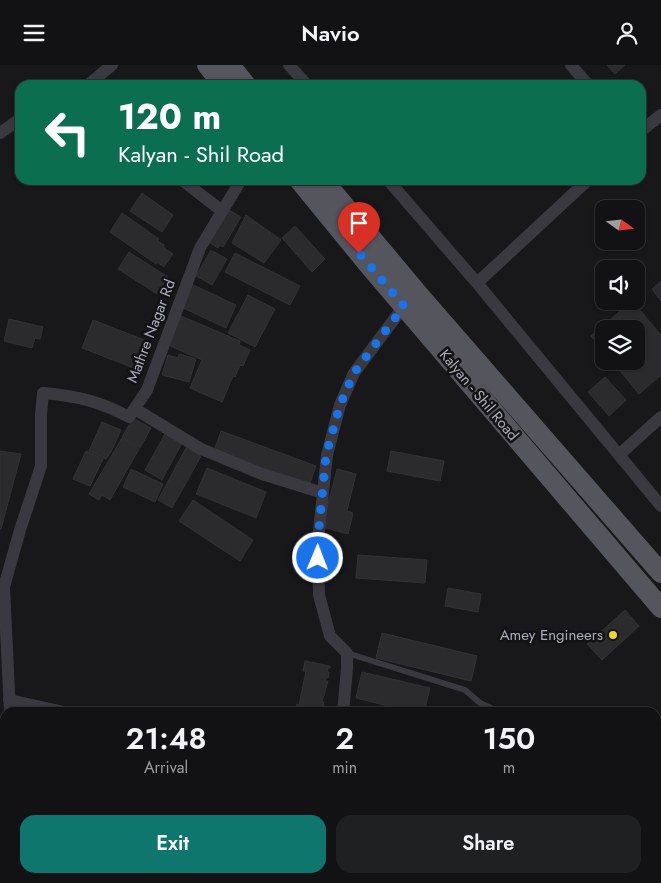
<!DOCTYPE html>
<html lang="en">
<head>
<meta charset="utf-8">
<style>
  :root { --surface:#121214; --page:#1f2022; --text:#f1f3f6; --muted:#9c9ea0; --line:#313234; --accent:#0f766e }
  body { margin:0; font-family:Jost,sans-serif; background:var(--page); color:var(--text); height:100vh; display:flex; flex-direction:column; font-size:19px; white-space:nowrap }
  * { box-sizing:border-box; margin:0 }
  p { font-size:16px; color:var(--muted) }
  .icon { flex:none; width:28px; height:28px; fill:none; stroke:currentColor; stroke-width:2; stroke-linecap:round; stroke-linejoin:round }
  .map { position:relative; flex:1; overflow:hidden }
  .side { position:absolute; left:0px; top:642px; width:661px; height:176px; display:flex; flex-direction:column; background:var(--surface); border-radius:15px 15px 0 0; box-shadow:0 1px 4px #0004,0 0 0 1px var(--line) }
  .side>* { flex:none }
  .banner { position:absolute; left:15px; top:15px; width:631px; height:105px; border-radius:15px; box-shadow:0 1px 4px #0004,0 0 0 1px var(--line); background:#0b6e4f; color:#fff; overflow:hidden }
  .needle { width:32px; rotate:105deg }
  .tools { position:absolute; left:595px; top:135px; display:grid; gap:10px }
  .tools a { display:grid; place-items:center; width:50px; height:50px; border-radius:10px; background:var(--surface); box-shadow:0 1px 4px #0004,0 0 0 1px var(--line); font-size:25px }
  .pin { position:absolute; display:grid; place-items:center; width:42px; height:42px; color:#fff; margin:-51px -21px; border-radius:50% 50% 50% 0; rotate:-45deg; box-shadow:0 0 5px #0007 }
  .pin .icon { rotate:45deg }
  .me { position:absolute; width:55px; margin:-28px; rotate:1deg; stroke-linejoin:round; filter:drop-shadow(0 0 4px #0008) }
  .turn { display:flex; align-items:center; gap:18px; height:105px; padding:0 20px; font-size:22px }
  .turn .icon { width:65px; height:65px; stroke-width:2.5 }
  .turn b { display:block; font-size:35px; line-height:42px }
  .eta { display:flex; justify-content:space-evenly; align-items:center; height:85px; text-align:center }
  .eta b { font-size:30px; font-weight:600; line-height:35px }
  .button { display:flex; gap:10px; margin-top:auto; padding:10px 20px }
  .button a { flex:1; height:58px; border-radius:15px; background:var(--accent); color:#fff; font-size:20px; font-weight:600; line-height:58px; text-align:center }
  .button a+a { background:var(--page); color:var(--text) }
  header { display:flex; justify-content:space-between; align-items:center; height:65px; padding:0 20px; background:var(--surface); font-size:22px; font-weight:600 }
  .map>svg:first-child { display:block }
  .building { fill:#2b2b2e; stroke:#323236 }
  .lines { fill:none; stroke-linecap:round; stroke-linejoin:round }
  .lane { stroke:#39393f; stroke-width:6 }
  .street { stroke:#39393f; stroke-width:12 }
  .primary { stroke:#55555e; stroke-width:20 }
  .route { stroke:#1a73e8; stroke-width:9; stroke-dasharray:0 16.2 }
  .poi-dot { fill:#f1d138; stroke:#131215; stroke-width:2 }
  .labels { text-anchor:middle; stroke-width:5; stroke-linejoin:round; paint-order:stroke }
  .street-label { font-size:15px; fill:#aaacb9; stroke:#131215 }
  .poi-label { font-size:15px; fill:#aaacb9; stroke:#131215; text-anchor:end }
</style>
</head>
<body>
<header><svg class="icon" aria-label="menu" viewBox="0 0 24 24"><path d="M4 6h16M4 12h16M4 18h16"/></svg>Navio<svg class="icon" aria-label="person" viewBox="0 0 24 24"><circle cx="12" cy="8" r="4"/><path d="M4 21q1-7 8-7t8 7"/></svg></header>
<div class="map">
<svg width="661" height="818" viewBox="0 0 661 818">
  <rect width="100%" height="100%" fill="#18181a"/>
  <path class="building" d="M607 0H625L615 9Z
    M142 128 173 150 162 167 130 146Z
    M229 145 241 152 223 182 219 180 218 183 209 177Z
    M122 148 159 174 158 176 164 180 163 182 173 189 164 202 157 197 156 199 110 167Z
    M246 150 281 175 264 198 232 178Z
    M295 161 325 194 312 207 282 173Z
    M211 185 227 194 212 220 196 211Z
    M129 187 168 212 157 229 118 204Z
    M235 188 300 221 290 240 225 207Z
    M661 216V236L652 224Z
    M189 218 236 240 226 263 179 241Z
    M248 230 275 244 255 282 228 268Z
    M632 236 661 270V310L639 329 612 296H636V264H604V287L591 271Z
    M181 251 240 276 239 280 250 285 243 301 240 300 235 312 233 311 222 337 190 323 202 295 168 280Z
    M9 254 43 262 40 274 35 273 32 283 4 276Z
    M93 255 147 276 136 304 82 283Z
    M179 289 196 294 189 317 162 310 168 290 178 293Z
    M605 312 626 335 609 351 588 327Z
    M133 353 151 363 140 383 122 372Z
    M102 357 121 365 111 387 106 394 89 386Z
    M221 366 316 401 309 421 214 386Z
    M165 369 182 378 162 415 145 405Z
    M122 373 139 384 110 435 102 430 99 435 89 429Z
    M186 383 201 391 172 443 158 435Z
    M0 386 21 389 1 464H0Z
    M86 386 103 394 90 421 73 414Z
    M391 386 444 396 440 416 387 406Z
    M207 403 266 427 256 453 196 429Z
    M131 404 163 419 155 437 123 422Z
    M337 404 356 409 347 446 353 448 348 469 322 462Z
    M193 435 253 475 240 496 179 456Z
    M358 490 427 495 425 518 356 513Z
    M448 523 481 529 478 547 445 541Z
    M625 545 639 561 602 595 587 579Z
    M382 568 477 591 471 616 376 593Z
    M305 596 330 601V603H328L327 607H329L328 613 326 612 325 616H328L322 637H324L322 648 296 646 297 639 299 640 306 606H303Z
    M362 607 430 623 424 648H416L356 633Z
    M656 729 661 734V811L656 806Z
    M100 814H130L149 818H99Z"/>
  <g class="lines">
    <path class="lane" d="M347 588 465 625 480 638 491 643
      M656 670 661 667"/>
    <path class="street" d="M289 0 307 20
      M571 0 588 20
      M88 20 112 0
      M641 66 661 50
      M0 68 20 54
      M182 115 222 146
      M388 115 477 218 661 441
      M477 218 588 115
      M135 344 201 384 262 409 323 428
      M620 389 661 352
      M9 635 69 648
      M10 648 4 522 20 465 41 401V350L43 328C77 331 99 336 129 352L147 325 200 183 241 115
      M343 648 347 603V588L330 571 319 530 318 475 327 390 340 340 354 308 404 241 409 238
      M364 814 365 818
      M272 818 273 814"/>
    <path class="primary" d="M207 0 223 20
      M230 0 246 20
      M299 115 371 203 661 543
      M323 115 419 230 661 508"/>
  </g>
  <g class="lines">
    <path class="route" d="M318 493V474L326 390 340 340 354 308 404 241 359 188"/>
  </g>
  <circle class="poi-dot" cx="613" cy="570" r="5"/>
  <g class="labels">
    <g class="street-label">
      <text transform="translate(151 266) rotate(-69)" y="5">Mathre Nagar Rd</text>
      <text transform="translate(479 330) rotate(50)" y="5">Kalyan - Shil Road</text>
    </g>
    <g class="poi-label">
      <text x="603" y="575">Amey Engineers</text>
    </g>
  </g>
</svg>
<div class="tools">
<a><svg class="needle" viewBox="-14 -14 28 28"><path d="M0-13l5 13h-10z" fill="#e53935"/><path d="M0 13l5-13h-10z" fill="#9c9ea0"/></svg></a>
<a><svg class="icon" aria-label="sound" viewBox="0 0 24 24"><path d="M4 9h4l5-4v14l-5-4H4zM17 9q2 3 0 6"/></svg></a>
<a><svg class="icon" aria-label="layers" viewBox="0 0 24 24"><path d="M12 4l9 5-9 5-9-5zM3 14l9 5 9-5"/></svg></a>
</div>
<div class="pin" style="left:359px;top:188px;background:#d93025"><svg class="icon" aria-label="arrive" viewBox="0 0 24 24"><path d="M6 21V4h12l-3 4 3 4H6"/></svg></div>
<svg class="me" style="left:318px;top:493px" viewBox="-20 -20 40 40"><circle r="17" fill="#1a73e8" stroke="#fff" stroke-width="3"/><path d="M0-11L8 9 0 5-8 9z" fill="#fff"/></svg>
<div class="banner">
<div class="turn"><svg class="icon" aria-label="left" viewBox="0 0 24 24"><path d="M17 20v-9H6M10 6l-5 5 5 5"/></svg><div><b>120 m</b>Kalyan - Shil Road</div></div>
</div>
<section class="side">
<div class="eta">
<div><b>21:48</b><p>Arrival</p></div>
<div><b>2</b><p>min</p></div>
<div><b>150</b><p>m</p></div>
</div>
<div class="button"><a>Exit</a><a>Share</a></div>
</section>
</div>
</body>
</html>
